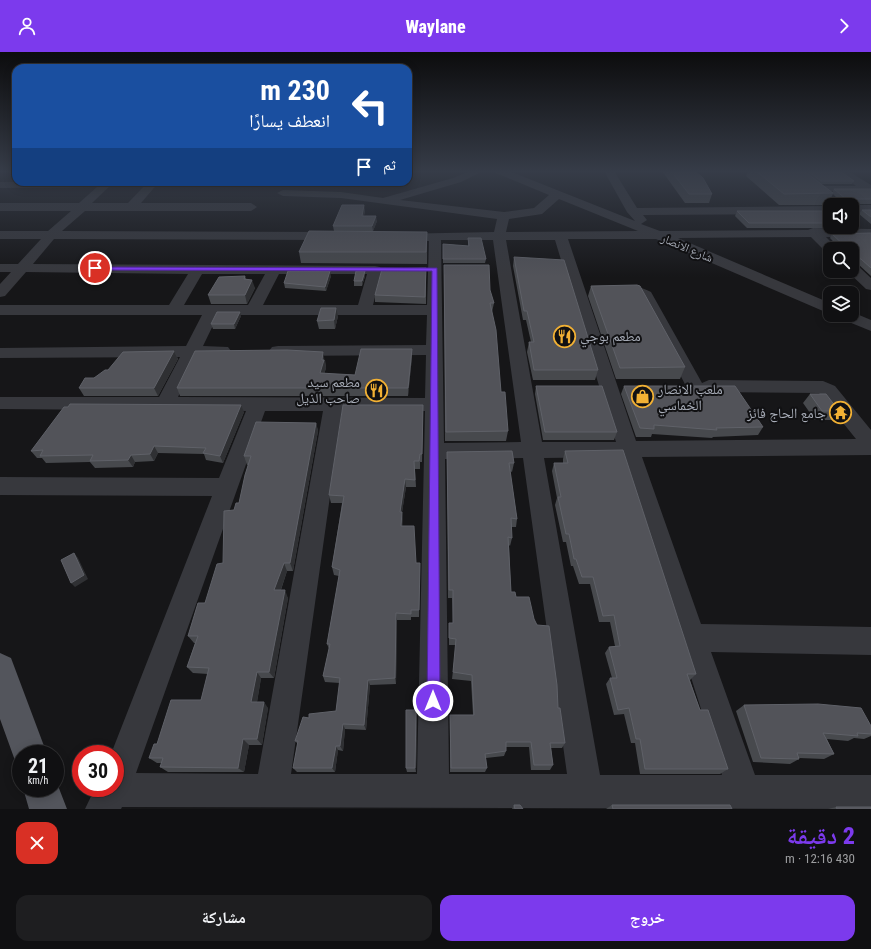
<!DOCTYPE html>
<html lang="ar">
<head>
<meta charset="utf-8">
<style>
  :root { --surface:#101012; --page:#1e1e20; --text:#f1f3f6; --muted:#9c9d9f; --line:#303032; --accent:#7c3aed }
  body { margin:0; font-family:"Roboto Condensed","Noto Naskh Arabic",sans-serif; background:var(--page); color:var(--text); direction:rtl; height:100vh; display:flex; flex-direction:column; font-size:15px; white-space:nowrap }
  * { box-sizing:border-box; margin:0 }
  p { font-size:13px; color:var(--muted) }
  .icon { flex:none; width:22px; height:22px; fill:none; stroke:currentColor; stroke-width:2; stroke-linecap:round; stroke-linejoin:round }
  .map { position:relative; height:757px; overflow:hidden; direction:ltr }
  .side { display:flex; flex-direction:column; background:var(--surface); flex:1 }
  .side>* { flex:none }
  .top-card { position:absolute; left:12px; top:12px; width:400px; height:122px; border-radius:12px; box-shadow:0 2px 10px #0003,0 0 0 1px var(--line); direction:rtl; background:#1a4fa0; color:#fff; overflow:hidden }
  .fabs { position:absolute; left:823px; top:146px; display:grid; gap:8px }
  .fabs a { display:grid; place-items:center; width:36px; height:36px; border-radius:8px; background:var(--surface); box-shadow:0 2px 10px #0003,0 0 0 1px var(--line); font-size:20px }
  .speed { position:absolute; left:12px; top:693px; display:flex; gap:8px; font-size:20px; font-weight:700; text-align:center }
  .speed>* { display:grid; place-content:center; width:52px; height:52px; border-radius:50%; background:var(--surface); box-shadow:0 2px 10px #0003,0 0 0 1px var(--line); line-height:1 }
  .speed small { font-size:10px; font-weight:400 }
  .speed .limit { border:6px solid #d22; background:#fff; color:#111 }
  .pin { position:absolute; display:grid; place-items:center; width:34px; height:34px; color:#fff; margin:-17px; border:2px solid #fff; border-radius:50%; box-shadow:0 1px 4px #0007 }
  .me { position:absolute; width:44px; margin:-22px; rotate:0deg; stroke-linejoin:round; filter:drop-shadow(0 0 3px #0008) }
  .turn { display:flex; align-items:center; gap:14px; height:84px; padding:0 16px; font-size:18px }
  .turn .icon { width:52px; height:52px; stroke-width:2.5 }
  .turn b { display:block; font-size:28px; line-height:34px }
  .then { display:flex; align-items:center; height:38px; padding:0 16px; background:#0003; gap:8px; font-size:15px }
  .round { display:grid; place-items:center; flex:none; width:42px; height:42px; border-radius:12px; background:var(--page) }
  .head { display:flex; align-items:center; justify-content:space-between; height:68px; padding:0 16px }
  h1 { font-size:24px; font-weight:800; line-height:30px; color:var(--accent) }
  .cta { display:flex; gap:8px; margin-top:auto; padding:8px 16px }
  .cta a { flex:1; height:46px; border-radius:12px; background:var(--accent); color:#fff; font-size:16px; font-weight:800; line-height:46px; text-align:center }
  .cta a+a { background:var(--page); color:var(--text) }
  header { display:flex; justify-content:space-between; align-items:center; height:52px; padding:0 16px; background:var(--accent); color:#fff; font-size:18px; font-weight:800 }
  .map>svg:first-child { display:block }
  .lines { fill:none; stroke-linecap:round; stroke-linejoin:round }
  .minor { fill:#37383d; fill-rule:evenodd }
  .major { fill:#53555c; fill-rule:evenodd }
  .wall { fill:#47494d }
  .shaded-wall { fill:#2f3033 }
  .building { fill:#525359; stroke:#5f6168 }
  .route { fill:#7c3aed; stroke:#51269a }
  .labels { text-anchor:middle; stroke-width:4; stroke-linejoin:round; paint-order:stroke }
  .far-street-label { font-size:12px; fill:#a8adb8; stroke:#111113 }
  .poi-label { font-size:14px; fill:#a8adb8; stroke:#111113; text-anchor:start }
</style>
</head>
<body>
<header><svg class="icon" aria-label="forward" viewBox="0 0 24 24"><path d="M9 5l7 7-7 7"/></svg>Waylane<svg class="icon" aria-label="person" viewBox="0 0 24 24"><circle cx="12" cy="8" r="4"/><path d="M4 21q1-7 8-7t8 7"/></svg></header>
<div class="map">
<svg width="871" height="757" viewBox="0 0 871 757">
  <rect width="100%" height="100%" fill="#161618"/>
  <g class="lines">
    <path class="minor" d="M470 119H483L461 130 400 148 504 160 534 156 549 143 496 121 495 119H509L635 169 627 160 604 119H614L637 156 830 154V162L643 163 647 168 641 172 660 179 808 178 813 176 871 177V185H826L838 197H830V201L826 200 811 185 678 186 830 251V262L656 187H568L636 389 856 387 819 341 709 340 702 337 694 340 688 338 640 246 633 242 613 241 611 238 613 235C627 231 639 234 651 240L702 331 709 328 823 329 835 334 871 378V403L642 405 701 572 871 575V603L711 600 755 723H871V757L122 755 121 757H85L95 736H115V702H111L212 444 0 443V425L219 426 246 359 0 357V345H159L180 305 0 306V296L186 294 202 263H0V253H169L188 222 26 220 5 244 0 245V232L11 220H0V212H18L41 187H0V179H48L71 159H0V151H79L97 135 0 136V130H114L92 151H128L148 130H159L141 151H251L257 155 251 159H85L62 179 334 180 340 184 334 188 54 187 33 212 375 214 380 215 382 218 373 253H427L429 189H400L395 188 394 185 395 182 494 180 497 167 341 146 283 144 277 141 283 138 341 140 383 146 453 126ZM559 147 638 179 506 180 509 167 542 162ZM441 188H493L521 390 444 391ZM506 188H555L616 390H542ZM202 222H265L248 253H184ZM279 222H367L358 253H263ZM218 263H427L426 293 278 294 272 295 269 299 272 303 278 304 426 303 425 346 178 345 198 304 228 303 231 299 228 295 203 294ZM265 359H323L258 722 136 721ZM342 359H425L417 722H291ZM621 405 722 723H600L544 406ZM523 406 567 722H449L445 407Z
      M836 119H848L871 133V140L813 139 811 137 817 134H856Z
      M852 153H871V161H852Z
      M852 212 857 213 871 226V238L866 237 847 219H852Z
      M852 260 871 268V279L839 266 837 263H852Z"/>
    <path class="major" d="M0 601 11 606 47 702H21V716L17 714 0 667Z
      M55 726 67 757H29L23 736H55Z"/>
  </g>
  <path class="wall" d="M662 119H695L712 142 709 151H685Z
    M748 119H840L854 129 852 132H821L832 141 834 137H871V152H853V166L858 171 856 176H747L735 164 737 159H830V175H852V153H832L834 150 840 149 833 142 827 153H779L746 124Z
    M365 158 364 164 377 169 373 179H334L333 174Z
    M862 158H871V172L859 162Z
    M427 180V212L301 211 299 200Z
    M871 181V224L858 212 854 211 852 209V197H840L830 186 832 182Z
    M468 186 486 207 485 211H443V192L468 194Z
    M514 205 598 318 595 328H533L527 300 529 290H531L526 268H523L513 214Z
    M444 222 494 251 492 260 501 340 508 379 506 389H445Z
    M426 223V252L375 250V243Z
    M245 224 246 227 255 236 247 252H211L208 243Z
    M331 224 326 239 285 236 284 231Z
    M365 224 362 234H354V229Z
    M591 234 685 315 680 327H616L588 244Z
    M241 264 235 277H213L211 272Z
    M338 264 335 277H319L317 269Z
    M174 299 178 307 158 344H84L79 336 94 326 108 318Z
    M412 305 408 344H180L177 336 325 308 326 316 324 322 355 323Z
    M536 334 617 380 614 388H543L535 342Z
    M624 334 763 375 758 383 713 385 712 386 652 382 651 385H636L621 342Z
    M810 342 839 359 832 368H815L803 351Z
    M244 360 223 411 206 408 204 402 158 401 154 409 135 410 133 415 95 416 90 410 46 411 42 406H37L31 399Z
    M423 360 422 410H420V417H415L416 435H406L402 460V474L416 511H420L419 565H411V568H397L396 632 370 633 366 678 345 677 343 699 338 698 335 720H297L293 716 298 692 295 689 309 666 336 659 340 631 325 630 323 624 329 597 327 592 339 524 334 523 332 515 342 451H331L329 443Z
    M316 371 318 379 293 519H287L281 538 288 546 274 626H261L257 650 268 656 262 693H249L244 720H168L160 715 162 711H157L149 706 157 692 201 648 208 622 193 621 187 615 195 591H194L188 584 205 551 223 511 239 451 248 413H247L244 404Z
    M565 399 696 622 690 628 700 658 728 717 720 722H640L635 691H631L624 662 614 663 606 632 610 626H612L605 601 609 595 615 594 610 570H599L590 532H579L573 514H571L566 490H563L555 453 557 446 552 419 554 411H563V407Z
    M447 400 514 411 512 420 510 419 517 467 516 475H511L512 486 510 494 509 493 511 540 534 567 558 656 565 691 562 696H551L553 713 550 718H531L529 695H506V699L504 704 486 706 487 716 485 720H450V663H473L471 629 452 627 456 593H449V571H453L452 546H448Z
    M744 653 871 674V684L864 687 854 686 848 689 827 687 834 702 824 707 799 706V707L790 712 753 710 736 659Z
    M416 658 417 664 416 720H407L406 716Z
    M514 753 523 757H512Z
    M612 753 732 757H606Z
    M836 755 871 757H828Z"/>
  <path class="shaded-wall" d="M364 153 365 158 363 169 362 164Z
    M376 164 377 169 373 179 372 174Z
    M330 219 331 224 326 239 325 235Z
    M365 219V224L362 234V229Z
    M252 228 255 236 247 252 245 243Z
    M336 256 338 264 335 277 334 268Z
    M240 260 241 264 235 277 234 272Z
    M412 297V305L408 344V336Z
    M174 299 178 307 158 344 154 336Z
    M323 300 326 316 322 329 320 321Z
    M241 353 244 360 223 411 220 404Z
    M316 371 318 379 293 519 290 511Z
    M154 394 158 401 154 409 150 402Z
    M131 403 135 410 133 415 128 408Z
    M405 427 406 435 401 467 400 460Z
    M402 460 403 467 402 482 401 474Z
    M74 501 78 506 88 527 75 535 71 531Z
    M284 511 287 519 278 546 274 538Z
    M285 538 288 546 274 626 269 620Z
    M396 561 397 568 396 632 395 626Z
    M257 620 261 626 256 656 251 650Z
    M368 628 370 633 366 678 364 673Z
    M264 650 268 656 262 693 257 687Z
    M416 658 417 664 416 720 415 716Z
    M343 672 345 677 343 699 340 694Z
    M243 687 249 693 244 720 238 716Z
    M336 694 338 698 335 720 332 716Z"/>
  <path class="building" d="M671 119H695L703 126 712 142H689Z
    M756 119H804L833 141 784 142Z
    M808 119H840L854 129H821Z
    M834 137H871V147H854L853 166 858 171H852V153H834V150L847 148Z
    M342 153H364L362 164H376L372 174H333Z
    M862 158H871V165Z
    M737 159H830V171H749Z
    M309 179 427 180 426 200H299Z
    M871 181V216L861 207 857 206 852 201V197H848L832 182Z
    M468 186H481L486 207H443V192L469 194Z
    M514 205 564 208 598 318H534L529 290H534L527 259H524Z
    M444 213H489L490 238 494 251H490L496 278 501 340H505L508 379 446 380Z
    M426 216 425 245 375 243 382 217Z
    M288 219H330L325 235 284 231Z
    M356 219H365L362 229H354Z
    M245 224 244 227 252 228 245 243H208L219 225Z
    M637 233 640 234 685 315 620 316 591 234Z
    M321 256H336L334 268 317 269Z
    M217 260H240L234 272H211Z
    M361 297H412L408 336H177L195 299 287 298 323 300 322 308H324L320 321 355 323Z
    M174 299 154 336H79L85 326H94L105 318H108L123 300Z
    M536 334H602L617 380H545Z
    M624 334H735L763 375 716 376 717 378 654 373V377L640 376Z
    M810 342H826L839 359H822Z
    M70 352 241 353 220 404 203 401 206 396 154 394 150 402 131 403 128 408 90 409 93 403 40 404 43 398 31 399 64 355H68Z
    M343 353H423L422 402H420L419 409H414L415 428 405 427 400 460H402L401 474H414L416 511H420L419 558H411V562L396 561 395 626 368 628 364 673 343 672 340 694H336L332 716H293L298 689H295L303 665 309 666V662L336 659 340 626 323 624 330 592H327L340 518 332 515 344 444 329 443Z
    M256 370 316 371 290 511H284L274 538H285L269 620H257L251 650H264L257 687H243L238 716 160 715 163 706H149L154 692H157L171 648H201L209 616 187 615 198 584H188L198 551H205L217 512 223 511 224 459 234 458 236 451H239L245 423 251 404H244Z
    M623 398 696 622H687L700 658H708L728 717H645L640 687H636L629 656 618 658 610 626H617L609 595 620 594 614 563 603 564 593 525H582L576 507H574L569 482H566L558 445H561L554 411H568L565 399Z
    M512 399 514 411H509L517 467 511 466 512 486 508 485 511 540H515L516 545H529L534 567 537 573 549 574 557 633 558 656H560L565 691H550L553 713H534L531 690H506V699L485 702 487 716H451L450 663H474L472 623 453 620 456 587 449 586V571H453V538H449L447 400Z
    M74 501 84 523 71 531 61 508Z
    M818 652 861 656 871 674V682L857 681 858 684 823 681 834 702 797 701 799 707 761 706 744 653Z
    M406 658H416L415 716H406Z
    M514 753H520L523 757H515Z
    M612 753H730L732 757H613Z
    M836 755H871V757H837Z"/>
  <linearGradient id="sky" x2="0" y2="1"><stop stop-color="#0c0c0d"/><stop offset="0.53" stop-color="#363c48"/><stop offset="1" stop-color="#363c48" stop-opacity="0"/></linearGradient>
  <rect width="871" height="225" fill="url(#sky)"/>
  <path class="route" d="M93 215 437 216 440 649 438 654 433 656 429 654 427 649 432 219 95 218 92 216Z"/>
  <defs>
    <symbol id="restaurant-ring" viewBox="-11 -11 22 22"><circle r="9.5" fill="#111113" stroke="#f2b134" stroke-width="1.5"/><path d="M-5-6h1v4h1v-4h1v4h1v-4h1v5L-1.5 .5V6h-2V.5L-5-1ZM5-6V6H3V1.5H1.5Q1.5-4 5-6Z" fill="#f2b134"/></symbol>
    <symbol id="shop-ring" viewBox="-11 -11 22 22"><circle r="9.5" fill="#111113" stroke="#f2b134" stroke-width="1.5"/><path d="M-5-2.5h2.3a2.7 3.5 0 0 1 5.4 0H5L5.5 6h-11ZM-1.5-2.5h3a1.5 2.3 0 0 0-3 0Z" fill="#f2b134"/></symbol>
    <symbol id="temple-ring" viewBox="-11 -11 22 22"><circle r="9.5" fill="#111113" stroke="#f2b134" stroke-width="1.5"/><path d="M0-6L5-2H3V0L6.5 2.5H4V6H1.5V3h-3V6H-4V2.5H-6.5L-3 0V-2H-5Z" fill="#f2b134"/></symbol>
  </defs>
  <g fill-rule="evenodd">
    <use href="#restaurant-ring" x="552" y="272" width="25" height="25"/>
    <use href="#restaurant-ring" x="364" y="326" width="25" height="25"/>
    <use href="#shop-ring" x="630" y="332" width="25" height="25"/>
    <use href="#temple-ring" x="828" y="348" width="25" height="25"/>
  </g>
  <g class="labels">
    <g class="far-street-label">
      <text transform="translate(687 196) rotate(23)" y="4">شارع الانصار</text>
    </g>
    <g class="poi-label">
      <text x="580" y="289">مطعم بوجي</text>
      <text x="360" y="335" text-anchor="end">مطعم سيد<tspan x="360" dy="16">صاحب الذيل</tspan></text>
      <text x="658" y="342">ملعب الانصار<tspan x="658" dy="16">الخماسي</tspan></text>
      <text x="826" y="366" text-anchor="end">جامع الحاج فائز</text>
    </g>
  </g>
</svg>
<div class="fabs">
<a><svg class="icon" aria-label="sound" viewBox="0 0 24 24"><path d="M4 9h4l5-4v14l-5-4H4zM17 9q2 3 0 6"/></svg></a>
<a><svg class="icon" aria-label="search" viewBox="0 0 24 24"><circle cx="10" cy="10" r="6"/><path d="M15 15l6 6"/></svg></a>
<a><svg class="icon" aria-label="layers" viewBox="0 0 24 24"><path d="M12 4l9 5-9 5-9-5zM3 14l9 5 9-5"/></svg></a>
</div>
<div class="speed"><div>21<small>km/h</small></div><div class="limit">30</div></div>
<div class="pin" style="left:95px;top:216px;background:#d93025"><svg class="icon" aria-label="arrive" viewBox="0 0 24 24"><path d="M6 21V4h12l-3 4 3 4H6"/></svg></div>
<svg class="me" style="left:433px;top:649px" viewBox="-20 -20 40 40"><circle r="17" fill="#7c3aed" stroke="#fff" stroke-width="3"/><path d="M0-11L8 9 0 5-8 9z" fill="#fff"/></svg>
<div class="top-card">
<div class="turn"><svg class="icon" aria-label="left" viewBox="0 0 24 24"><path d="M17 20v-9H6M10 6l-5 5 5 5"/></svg><div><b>230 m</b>انعطف يسارًا</div></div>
<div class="then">ثم<svg class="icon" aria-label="arrive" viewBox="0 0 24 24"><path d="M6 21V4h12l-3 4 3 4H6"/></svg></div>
</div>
</div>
<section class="side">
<div class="head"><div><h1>2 دقيقة</h1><p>430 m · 12:16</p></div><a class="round" style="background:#d93025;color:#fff"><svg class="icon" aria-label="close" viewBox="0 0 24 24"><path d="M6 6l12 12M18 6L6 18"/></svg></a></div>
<div class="cta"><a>خروج</a><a>مشاركة</a></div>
</section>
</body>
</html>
